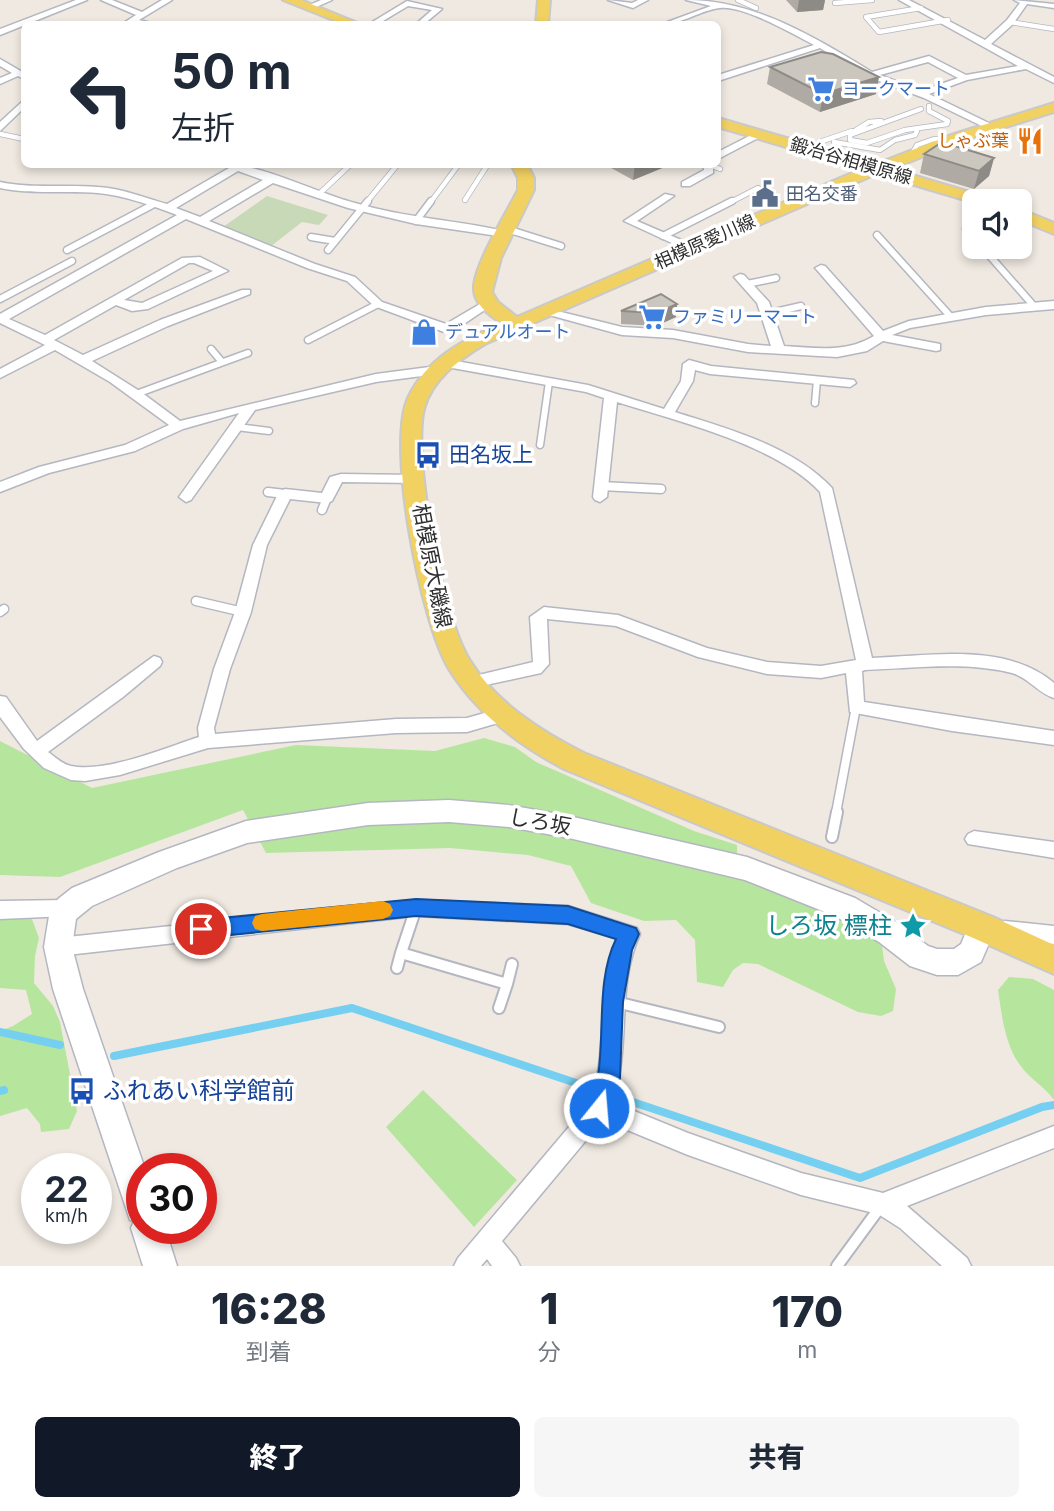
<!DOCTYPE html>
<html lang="ja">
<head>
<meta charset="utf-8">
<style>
  :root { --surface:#fff; --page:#f6f6f7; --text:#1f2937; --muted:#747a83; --accent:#111827 }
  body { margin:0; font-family:Inter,"Noto Sans JP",sans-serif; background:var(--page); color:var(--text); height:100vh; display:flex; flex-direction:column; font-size:26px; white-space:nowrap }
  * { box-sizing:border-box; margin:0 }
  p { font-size:23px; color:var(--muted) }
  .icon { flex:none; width:38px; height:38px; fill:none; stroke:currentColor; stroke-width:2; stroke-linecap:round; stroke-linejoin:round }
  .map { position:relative; height:1266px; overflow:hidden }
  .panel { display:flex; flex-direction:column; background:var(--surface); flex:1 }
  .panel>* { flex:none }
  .banner { position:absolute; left:21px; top:21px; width:700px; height:147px; border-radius:10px; box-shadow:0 4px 10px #0003; background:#fff; color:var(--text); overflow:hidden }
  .controls { position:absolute; left:962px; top:189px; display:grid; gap:14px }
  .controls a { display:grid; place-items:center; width:70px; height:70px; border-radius:10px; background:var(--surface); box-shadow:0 4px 10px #0003; font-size:35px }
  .speed { position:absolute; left:21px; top:1153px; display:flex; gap:14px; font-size:35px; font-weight:700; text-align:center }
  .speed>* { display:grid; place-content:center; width:91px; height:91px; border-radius:50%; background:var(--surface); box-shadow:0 4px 10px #0003; line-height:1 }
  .speed small { font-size:18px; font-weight:400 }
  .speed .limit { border:10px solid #d22; background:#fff; color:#111 }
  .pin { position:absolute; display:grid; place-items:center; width:60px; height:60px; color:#fff; margin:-30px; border:4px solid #fff; border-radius:50%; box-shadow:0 2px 7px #0007 }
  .me { position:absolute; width:77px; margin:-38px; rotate:17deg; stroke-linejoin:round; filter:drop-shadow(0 0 5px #0008) }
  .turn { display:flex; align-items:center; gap:24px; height:147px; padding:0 35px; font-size:32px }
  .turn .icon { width:91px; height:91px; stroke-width:2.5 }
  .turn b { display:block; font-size:49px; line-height:60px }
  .eta { display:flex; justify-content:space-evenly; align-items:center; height:119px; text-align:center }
  .eta b { font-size:42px; font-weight:800; line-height:49px }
  .primary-button { display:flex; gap:14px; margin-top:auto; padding:14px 35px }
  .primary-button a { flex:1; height:80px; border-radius:10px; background:var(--accent); color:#fff; font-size:28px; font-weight:800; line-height:80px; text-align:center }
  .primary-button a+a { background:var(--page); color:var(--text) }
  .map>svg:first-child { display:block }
  .green { fill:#b6e59e }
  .cemetery { fill:#c8d9b8 }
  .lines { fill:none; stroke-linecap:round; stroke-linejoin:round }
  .stream { stroke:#75cff0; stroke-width:8 }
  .lane-far3-casing { stroke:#b4b7c1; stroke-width:6 }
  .lane-far2-casing { stroke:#b4b7c1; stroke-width:9 }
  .lane-far1-casing { stroke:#b4b7c1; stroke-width:11 }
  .lane-casing { stroke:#b4b7c1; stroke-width:14 }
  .street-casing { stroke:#b4b7c1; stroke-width:3 }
  .secondary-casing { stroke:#b4b7c1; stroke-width:3 }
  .primary-casing { stroke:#c9c9c9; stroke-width:4 }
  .lane-far3 { stroke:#fff; stroke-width:4.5 }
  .lane-far2 { stroke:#fff; stroke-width:6 }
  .lane-far1 { stroke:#fff; stroke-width:8 }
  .lane { stroke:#fff; stroke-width:10 }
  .street { fill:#fff; fill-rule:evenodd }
  .secondary { fill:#fff; fill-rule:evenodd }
  .primary { fill:#f2d163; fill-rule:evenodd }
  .wall { fill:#afaba4 }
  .shaded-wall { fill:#8e8b86 }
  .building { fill:#cbc7bf; stroke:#8e8b86; stroke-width:2 }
  .route { fill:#1a73e8; stroke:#114b97; stroke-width:2 }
  .slow { fill:#f59e0b }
  .labels { text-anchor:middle; stroke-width:7; stroke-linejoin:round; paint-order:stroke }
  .far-shop-label { font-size:18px; fill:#366cbe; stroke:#fff; text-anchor:start }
  .far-food-label { font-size:18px; fill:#c56008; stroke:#fff; text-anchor:end }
  .far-street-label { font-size:18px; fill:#2e2e2e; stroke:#fff }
  .far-service-label { font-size:18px; fill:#4e5e75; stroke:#fff; text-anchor:start }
  .transit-label { font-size:21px; fill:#164399; stroke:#fff; text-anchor:start }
  .street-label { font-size:21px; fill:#2e2e2e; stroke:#fff }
  .near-culture-label { font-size:24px; fill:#0d838f; stroke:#fff; text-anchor:end }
  .near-transit-label { font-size:24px; fill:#164399; stroke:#fff; text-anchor:start }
</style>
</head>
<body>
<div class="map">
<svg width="1054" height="1266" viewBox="0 0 1054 1266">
  <rect width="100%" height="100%" fill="#efe9e1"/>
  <path class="green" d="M484 738 515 747 536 762 694 831 737 845V854L508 803 497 806 560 836 736 871 821 907 862 928 882 945 884 961 896 989 893 1011 881 1016 858 1012 758 964 743 963 733 970 723 987 697 982 695 940 676 920 644 921 591 903 571 866 528 855 450 848 266 853 243 810 60 877 0 875V741L92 788 296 745 435 751Z
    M0 906 30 914 39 938 35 956 34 983 53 1006 60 1022 77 1111 69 1129 41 1132 40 1124 27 1108 0 1116V1031L13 1026 32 1014 26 990 0 988Z
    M1009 977 1033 979 1054 990V1100C1045 1087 1033 1081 1023 1069 1005 1048 1002 1016 998 990Z
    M423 1090 517 1180 474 1227 386 1127Z"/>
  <path class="cemetery" d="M267 196 328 215 319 225 302 222 270 247 223 227Z"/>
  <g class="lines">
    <path class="stream" d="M0 1032 60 1045
      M114 1056 352 1008 860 1178 1042 1107 1054 1105
      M0 1091 4 1090"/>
    <defs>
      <path id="lane-far3" d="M738 0 756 8
        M835 3 872 0
        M921 8 866 17 879 32 948 20
        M1010 22 1054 29
        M921 109 850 135V140L867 143 905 130 947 124 948 121 929 111V106
        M856 130 869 122 881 121
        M0 134 24 139
        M834 142 880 150 895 140 915 135 917 131
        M802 148 852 131
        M912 154 917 145 934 139H948
        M708 164 720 169
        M318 195 351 164
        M465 200 488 164
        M366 203 398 164
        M430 203 459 164
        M729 203 758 188"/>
      <path id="lane-far2" d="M416 221 431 201
        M507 229 561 246
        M966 229 975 238
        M877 235 951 317
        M663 236 732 201
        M311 237 335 241
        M982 247 1033 305
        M67 250 154 204
        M328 250 368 201
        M747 284 776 278
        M0 299 72 261
        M766 314 801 306
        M308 340 378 304
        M211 349 222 362
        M139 393 248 353
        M815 403 817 380
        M237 427 269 431
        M540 445 549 382"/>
      <path id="lane-far1" d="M601 486 661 489
        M268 492 285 494
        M322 510 327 498
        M196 601 243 612
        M0 612 4 609
        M836 813 856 707"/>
      <path id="lane" d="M832 837 837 812
        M416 908 401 953 507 984 499 1008
        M397 968 401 953
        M507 984 512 964
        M616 1002 719 1027
        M837 1266 881 1206"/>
      <path id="street" d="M76 0H87L0 35V29Z
        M101 0H112L142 12 162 0H172L139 20 156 24H122L136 15Z
        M321 0H332L312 9 305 7Z
        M608 0 632 3 638 0H648L633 8Z
        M686 0C755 0 814 37 872 72L929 56 966 75 1018 66 899 0H909L985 40 1007 20 1020 3 1014 0 1054 4V8L1027 4 1013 24 991 44 1054 77V83L1026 69 967 80 929 94 993 125V129L990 130 924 98 868 77 820 48 718 81V75L814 45C793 34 743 5 720 8 701 10 683 24 662 24L711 6ZM928 62 958 78 921 91 880 75Z
        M407 1 442 9 424 24H416L432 10 408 6 378 24H369Z
        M0 59 24 73V79L18 76 0 84V78L12 73 0 66Z
        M24 100V108L0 131V122Z
        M757 132 760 133V137L718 159V152Z
        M221 164C263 164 313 192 355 203 405 218 458 220 509 232L510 234 505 237 416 224 348 208 273 183 209 221 315 264 355 277 382 302 446 324 485 301H493L495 303 452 332H444L374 306 347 281 307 268 186 219 9 319 45 335 182 258 200 257 228 271 148 309 132 311 116 305 54 340 83 355 160 320 242 290H250V294L168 326 92 361 141 392 180 421 376 374 437 366 443 370 437 374 376 382 255 410 191 500 186 502 179 497 239 413 183 429 135 451 49 473 0 492V482L39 467 125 445 169 425 110 382 55 350 0 378V369L45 345 0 323V314L177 215C153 206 123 195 98 193 65 190 32 195 0 188V182C32 189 65 184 98 187 121 188 145 198 167 204L229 168ZM238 171 263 180 200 217 176 208ZM189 263H194L213 271 142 303 124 300Z
        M703 164H713V173L690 186H682V182L704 170Z
        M665 194 674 196 637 221 695 246V250H687L624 221Z
        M821 265 825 266 883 331 909 321 986 307 1054 301V309L986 315 910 328 892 335 940 344V350L936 351 883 341 867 351 837 357 748 352 673 338 622 335 535 311 541 307 622 327 673 330 748 344 771 346 757 303 734 277 740 274 744 275 769 302 784 346C816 348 846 353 874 336L817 270 815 268Z
        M445 359 588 385 664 409 681 381 683 364 689 360 711 366 854 380 856 383 850 387 710 374 695 370 693 381 675 412C728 429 793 446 832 488L872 658C930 656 1006 642 1054 683V698C1038 693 1029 678 1012 673 966 661 913 668 865 670L862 671 864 702 1054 731V745L952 731 850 712 846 673 821 678 767 674 698 657 616 626 547 619 549 664 541 673 472 688 466 686 464 682 466 678 533 662 530 617 544 607 618 615 707 648 767 662 821 666 856 660 820 492C777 445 677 421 617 402L607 497 600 502 595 500 593 497 604 398 586 392 441 366 439 363Z
        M341 474 415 475 422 479 415 483 342 482 332 501 327 503 290 499 267 545 251 612 230 669 214 728 215 734 396 719 467 718 502 708 508 710 510 715 508 720 467 732 396 733 208 748 120 775 85 781 71 780 44 768 24 749 0 717V696L6 697 37 741 154 656 160 658 162 662 160 666 123 697 48 752C55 757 62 764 71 766 107 773 164 748 199 737L198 728 214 669 235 612 253 545 278 494 285 489 322 493 330 477Z
        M974 831 1054 842V858L968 844 965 839 968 834Z
        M68 900 75 902 78 908 75 914 68 916 0 919V901Z
        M416 900 568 906 637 928 640 934C615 988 632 1048 612 1102L688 1133 801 1173 883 1193 1054 1126V1148L907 1206 967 1258 971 1266H942L900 1228 878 1214 801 1195 688 1155 603 1120 502 1241 516 1258 520 1266H492L487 1259 481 1266H454L458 1258 590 1102C610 1049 594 991 618 939L568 924 416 916 58 956 51 953 48 947 51 941 58 938Z
        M1005 921 1054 926V944L998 936 995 930 998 924Z"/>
      <path id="secondary" d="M449 800 509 805 569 816 747 857 855 898 899 924 928 946 937 949H954L961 944 972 918 982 914 992 918 996 927 981 962 958 975H937L910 966 879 942 835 916 745 880 569 838 509 827 449 822 368 825 247 843 177 868 92 906 76 919 72 947 83 989 145 1169H142V1228H165L177 1266H143L131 1228 134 1221 130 1220 53 989 44 947 49 916 58 899 72 888 159 852 246 821 368 803Z"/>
      <path id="primary" d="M283 0H301L360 24H343Z
        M538 0H550L548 24H536Z
        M1054 103V112L961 141 892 169 990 198 992 201H975V203L877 174 867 178 485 344C460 359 432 379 424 409 412 457 443 617 469 659 495 702 540 731 584 753L993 917 1054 945V974L971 937 564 769C519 745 476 713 449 669 421 623 386 446 408 398 426 359 464 339 502 323 490 316 475 305 474 290 472 268 507 212 518 190V178L511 164H527L534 178V190L501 258 492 292 498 302 517 317 861 169 718 127V118L876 164 951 135Z
        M1020 209 1054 223V234L1020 220Z"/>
    </defs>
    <use href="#lane-far3" class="lane-far3-casing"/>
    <use href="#lane-far2" class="lane-far2-casing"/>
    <use href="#lane-far1" class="lane-far1-casing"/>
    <use href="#lane" class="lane-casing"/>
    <use href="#street" class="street-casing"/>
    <use href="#secondary" class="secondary-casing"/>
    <use href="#primary" class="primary-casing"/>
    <use href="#lane-far3" class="lane-far3"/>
    <use href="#lane-far2" class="lane-far2"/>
    <use href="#lane-far1" class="lane-far1"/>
    <use href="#lane" class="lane"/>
    <use href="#street" class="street"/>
    <use href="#secondary" class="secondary"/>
    <use href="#primary" class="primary"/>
  </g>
  <path class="wall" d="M786 0H825L823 10 797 12Z
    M770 67 876 94 820 112 767 84Z
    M924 154 994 158 989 176 974 189 920 173Z
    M604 164H672L633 180Z
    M677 304 676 317 656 326 621 324V311Z"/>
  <path class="shaded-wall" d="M799 0H825L823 10 797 12Z
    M879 77 876 94 820 112 823 94Z
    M994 158 989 176 974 189 979 171Z
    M635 164H672L633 180Z
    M677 304 676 317 656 326 657 313Z"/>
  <path class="building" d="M821 52 833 54 879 77 823 94 770 67Z
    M942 142 994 158 979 171 924 154Z
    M661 294 677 304 657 313 621 311Z"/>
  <path class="route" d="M416 899 568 906 636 928 639 934 632 950 623 1002 620 1078 606 1115 599 1118 591 1115 588 1108C591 1097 597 1087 598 1076 605 1032 596 980 616 939L568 924 416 916 201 938 194 935 191 929 194 923 201 920Z"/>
  <path class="slow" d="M383 901 390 904 393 910 390 916 383 919 262 931 255 929 252 923 255 916 262 914Z"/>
  <defs>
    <symbol id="supermarket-bare" viewBox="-9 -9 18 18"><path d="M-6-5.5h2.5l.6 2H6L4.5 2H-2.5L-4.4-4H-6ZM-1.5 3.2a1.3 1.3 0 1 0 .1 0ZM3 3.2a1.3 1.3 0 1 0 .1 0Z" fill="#3f7fe0" stroke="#fff" stroke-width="2.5" paint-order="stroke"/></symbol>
    <symbol id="restaurant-bare" viewBox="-9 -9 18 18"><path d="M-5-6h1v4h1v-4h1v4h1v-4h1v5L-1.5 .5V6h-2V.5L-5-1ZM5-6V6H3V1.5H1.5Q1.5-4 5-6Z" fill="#e8710a" stroke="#fff" stroke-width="2.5" paint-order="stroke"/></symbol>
    <symbol id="civic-bare" viewBox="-9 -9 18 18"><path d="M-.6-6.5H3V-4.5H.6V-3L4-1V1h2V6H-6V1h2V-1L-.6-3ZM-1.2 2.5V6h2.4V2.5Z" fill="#5c6f8a" stroke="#fff" stroke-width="2.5" paint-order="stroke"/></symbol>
    <symbol id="shop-bare" viewBox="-9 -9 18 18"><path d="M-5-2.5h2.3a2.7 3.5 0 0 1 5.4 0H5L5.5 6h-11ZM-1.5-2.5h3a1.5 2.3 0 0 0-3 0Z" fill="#3f7fe0" stroke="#fff" stroke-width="2.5" paint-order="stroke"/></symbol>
    <symbol id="bus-bare" viewBox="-9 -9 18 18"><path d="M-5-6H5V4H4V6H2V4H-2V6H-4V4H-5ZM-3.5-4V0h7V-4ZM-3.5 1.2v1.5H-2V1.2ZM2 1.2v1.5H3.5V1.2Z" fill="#1a4fb4" stroke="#fff" stroke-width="2.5" paint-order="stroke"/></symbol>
    <symbol id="sight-bare" viewBox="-9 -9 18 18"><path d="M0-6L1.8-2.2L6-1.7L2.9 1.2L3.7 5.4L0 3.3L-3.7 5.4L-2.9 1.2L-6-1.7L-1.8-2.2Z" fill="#0f9aa8" stroke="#fff" stroke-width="2.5" paint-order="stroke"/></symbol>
  </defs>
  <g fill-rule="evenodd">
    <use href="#supermarket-bare" x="802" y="70" width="38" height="38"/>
    <use href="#restaurant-bare" x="1011" y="122" width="38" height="38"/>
    <use href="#civic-bare" x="746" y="175" width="38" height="38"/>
    <use href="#supermarket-bare" x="633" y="298" width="38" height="38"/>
    <use href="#shop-bare" x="405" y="313" width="38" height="38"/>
    <use href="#bus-bare" x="409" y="436" width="38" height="38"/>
    <use href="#sight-bare" x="894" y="907" width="38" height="38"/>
    <use href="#bus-bare" x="63" y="1072" width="38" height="38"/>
  </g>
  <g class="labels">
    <g class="far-shop-label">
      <text x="842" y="95">ヨークマート</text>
      <text x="673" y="323">ファミリーマート</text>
      <text x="445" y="338">デュアルオート</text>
    </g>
    <g class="far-food-label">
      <text x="1009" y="147">しゃぶ葉</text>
    </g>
    <g class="far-street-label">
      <text transform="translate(851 161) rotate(16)" y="6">鍛冶谷相模原線</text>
      <text transform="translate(705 242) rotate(-24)" y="6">相模原愛川線</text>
    </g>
    <g class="far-service-label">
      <text x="786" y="200">田名交番</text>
    </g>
    <g class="transit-label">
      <text x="449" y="462">田名坂上</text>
    </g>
    <g class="street-label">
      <text transform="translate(432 566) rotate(79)" y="7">相模原大磯線</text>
      <text transform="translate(540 822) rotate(10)" y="7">しろ坂</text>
    </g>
    <g class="near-culture-label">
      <text x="892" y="934">しろ坂 標柱</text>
    </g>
    <g class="near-transit-label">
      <text x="103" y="1099">ふれあい科学館前</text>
    </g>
  </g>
</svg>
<div class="controls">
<a><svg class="icon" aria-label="sound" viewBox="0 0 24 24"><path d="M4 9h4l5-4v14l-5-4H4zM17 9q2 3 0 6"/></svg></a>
</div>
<div class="speed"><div>22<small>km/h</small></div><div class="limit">30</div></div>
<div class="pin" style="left:201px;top:929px;background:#d93025"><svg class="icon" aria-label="arrive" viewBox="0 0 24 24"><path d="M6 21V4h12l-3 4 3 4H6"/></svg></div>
<svg class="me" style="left:599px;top:1108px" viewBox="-20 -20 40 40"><circle r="17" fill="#1a73e8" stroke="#fff" stroke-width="3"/><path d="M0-11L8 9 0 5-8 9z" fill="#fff"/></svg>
<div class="banner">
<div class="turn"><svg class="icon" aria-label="left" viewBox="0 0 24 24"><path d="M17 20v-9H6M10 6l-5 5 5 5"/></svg><div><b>50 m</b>左折</div></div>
</div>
</div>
<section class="panel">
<div class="eta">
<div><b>16:28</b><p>到着</p></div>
<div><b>1</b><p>分</p></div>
<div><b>170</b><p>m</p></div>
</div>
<div class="primary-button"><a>終了</a><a>共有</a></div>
</section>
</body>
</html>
